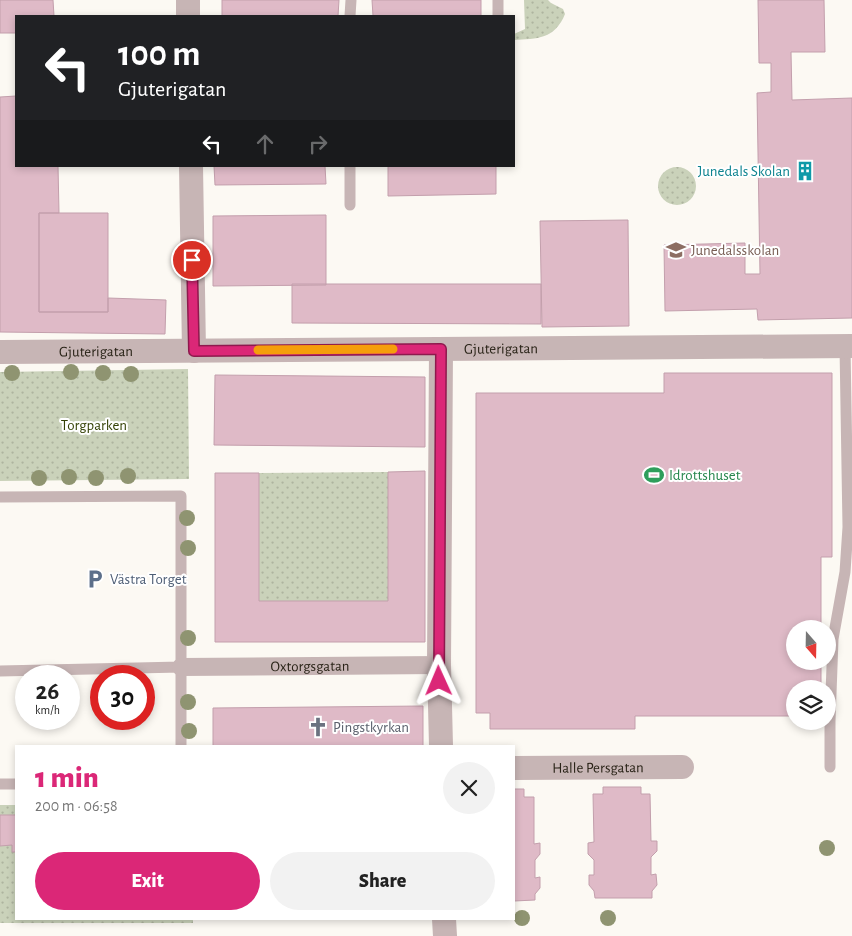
<!DOCTYPE html>
<html lang="en">
<head>
<meta charset="utf-8">
<style>
  :root { --surface:#fff; --page:#f2f2f2; --text:#222; --muted:#767676; --accent:#db2777 }
  body { margin:0; font-family:"Alegreya Sans",sans-serif; background:var(--page); color:var(--text); height:100vh; display:flex; flex-direction:column; font-size:19px; white-space:nowrap }
  * { box-sizing:border-box; margin:0 }
  p { font-size:16px; color:var(--muted) }
  .icon { flex:none; width:28px; height:28px; fill:none; stroke:currentColor; stroke-width:2; stroke-linecap:round; stroke-linejoin:round }
  .map { position:relative; flex:1; overflow:hidden }
  .sheet { position:absolute; left:15px; top:745px; width:500px; height:175px; display:flex; flex-direction:column; background:var(--surface); border-radius:0px; box-shadow:0 2px 8px #0003 }
  .sheet>* { flex:none }
  .banner { position:absolute; left:15px; top:15px; width:500px; height:152px; border-radius:0px; box-shadow:0 2px 8px #0003; background:#202124; color:#fff; overflow:hidden }
  .needle { width:32px; rotate:160deg }
  .tools { position:absolute; left:786px; top:620px; display:grid; gap:10px }
  .tools a { display:grid; place-items:center; width:50px; height:50px; border-radius:50%; background:var(--surface); box-shadow:0 2px 8px #0003; font-size:25px }
  .speed { position:absolute; left:15px; top:665px; display:flex; gap:10px; font-size:25px; font-weight:700; text-align:center }
  .speed>* { display:grid; place-content:center; width:65px; height:65px; border-radius:50%; background:var(--surface); box-shadow:0 2px 8px #0003; line-height:1 }
  .speed small { font-size:12px; font-weight:400 }
  .speed .limit { border:8px solid #d22; background:#fff; color:#111 }
  .pin { position:absolute; display:grid; place-items:center; width:42px; height:42px; color:#fff; margin:-21px; border:2px solid #fff; border-radius:50%; box-shadow:0 1px 5px #0007 }
  .me { position:absolute; width:55px; margin:-28px; rotate:359deg; stroke-linejoin:round; filter:drop-shadow(0 0 4px #0008) }
  .turn { display:flex; align-items:center; gap:18px; height:105px; padding:0 20px; font-size:22px }
  .turn .icon { width:65px; height:65px; stroke-width:2.5 }
  .turn b { display:block; font-size:35px; line-height:42px }
  .lanes { display:flex; align-items:center; height:48px; padding:0 20px; background:#0003; justify-content:center; gap:25px; direction:ltr }
  .lanes .off { opacity:.35 }
  .round { display:grid; place-items:center; flex:none; width:52px; height:52px; border-radius:26px; background:var(--page) }
  .overview { display:flex; align-items:center; justify-content:space-between; height:85px; padding:0 20px }
  h1 { font-size:30px; font-weight:800; line-height:38px; color:var(--accent) }
  .cta { display:flex; gap:10px; margin-top:auto; padding:10px 20px }
  .cta a { flex:1; height:58px; border-radius:30px; background:var(--accent); color:#fff; font-size:20px; font-weight:800; line-height:58px; text-align:center }
  .cta a+a { background:var(--page); color:var(--text) }
  .map>svg:first-child { display:block }
  .green { fill:url(#green-dots) }
  .building { fill:#dfbac7; stroke:#c39fac }
  .lines { fill:none; stroke-linecap:round; stroke-linejoin:round }
  .service { stroke:#c7b5b5; stroke-width:11 }
  .pedestrian { stroke:#c7b5b5; stroke-width:18 }
  .minor { stroke:#c7b5b5; stroke-width:24 }
  .tree { fill:#8f9471 }
  .route-casing { stroke:#8e194d; stroke-width:12 }
  .route { stroke:#db2777; stroke-width:9 }
  .slow { stroke:#f59e0b; stroke-width:9 }
  .labels { text-anchor:middle; stroke-width:4; stroke-linejoin:round; paint-order:stroke }
  .culture-label { font-size:15px; fill:#0d838f; stroke:#fff; text-anchor:end }
  .education-label { font-size:15px; fill:#785e54; stroke:#fff; text-anchor:start }
  .street-label { font-size:15px; fill:#292317; stroke:#fff }
  .park-label { font-size:15px; fill:#354206; stroke:#fff }
  .leisure-label { font-size:15px; fill:#27864d; stroke:#fff; text-anchor:start }
  .service-label { font-size:15px; fill:#4e5e75; stroke:#fff; text-anchor:start }
  .worship-label { font-size:15px; fill:#5b616d; stroke:#fff; text-anchor:start }
</style>
</head>
<body>
<div class="map">
<svg width="852" height="936" viewBox="0 0 852 936">
  <defs>
    <pattern id="green-dots" width="8" height="8" patternUnits="userSpaceOnUse" patternTransform="scale(1.25)"><rect width="8" height="8" fill="#cad2ba"/><path d="M2 2h.1M6 6h.1" fill="none" stroke="#aeb49f" stroke-width="1.8" stroke-linecap="round"/></pattern>
  </defs>
  <rect width="100%" height="100%" fill="#fcf9f3"/>
  <path class="green" d="M524 0H548L551 3 563 9 565 14C555 39 537 39 514 40V34L525 29Z
    M658 186a19 19 0 1 1 38 0a19 19 0 1 1-38 0Z
    M188 369 189 479 0 481V372Z
    M388 472V601H259V473Z
    M0 805H16V919H193V923H0Z"/>
  <path class="building" d="M0 0H53L54 16H16V33H0Z
    M222 0H339L338 16H222Z
    M372 0H481V16H373Z
    M758 0H824L825 52H791L792 100 852 98V318L758 320 757 309 665 311 664 245 745 243V274H760L757 93 771 92V63H759Z
    M16 96V166H58L59 213H39V312H108V298L166 300 165 334 0 332V97Z
    M214 166H325L326 184 215 185Z
    M388 166H496V194L388 196Z
    M39 213H108V312H39Z
    M326 215V285L213 286V216Z
    M628 220 629 326 542 327 540 221Z
    M292 284H541V324L292 323Z
    M664 373H832V557H821V629H795V661H821V689H795V716H635V729H490V713H476V393H664Z
    M215 375 425 377V447L214 445Z
    M425 471V642H215V473H259V601H388V472Z
    M423 706V746H213V708Z
    M603 787H641V794H650L651 841H657V851L651 857V875L656 874 657 885 652 891V898H595L594 891 589 885V875H594V860L588 854V843L594 842 593 794H603Z
    M514 789H524V797H534V844L540 843V854L535 860V878L540 877V888L535 894V900L514 901Z
    M0 815H16V852H12V845L0 846Z"/>
  <g class="lines">
    <path class="service" d="M498 0V16
      M350 16 351 0
      M350 166V205
      M0 497 181 496V746
      M0 671 181 667
      M830 767V721L833 639 845 572 848 527 845 346
      M0 784H16"/>
    <path class="pedestrian" id="s1" d="M181 667 439 665"/>
    <g class="minor">
      <path d="M188 0V16"/>
      <path d="M191 166 194 351"/>
      <path d="M441 349 439 665 441 746"/>
      <path id="s2" d="M0 352 852 346"/>
      <path id="s3" d="M514 768 682 767"/>
      <path d="M444 919 445 936"/>
    </g>
  </g>
  <g class="tree">
    <circle cx="71" cy="372" r="8"/>
    <circle cx="12" cy="373" r="8"/>
    <circle cx="103" cy="373" r="8"/>
    <circle cx="131" cy="374" r="8"/>
    <circle cx="128" cy="476" r="8"/>
    <circle cx="69" cy="477" r="8"/>
    <circle cx="39" cy="478" r="8"/>
    <circle cx="96" cy="478" r="8"/>
    <circle cx="187" cy="518" r="8"/>
    <circle cx="188" cy="548" r="8"/>
    <circle cx="188" cy="638" r="8"/>
    <circle cx="188" cy="702" r="8"/>
    <circle cx="189" cy="731" r="8"/>
    <circle cx="827" cy="848" r="8"/>
    <circle cx="522" cy="918" r="8"/>
    <circle cx="608" cy="918" r="8"/>
  </g>
  <g class="lines">
    <defs>
      <path id="route" d="M192 260 194 351 441 349 439 681"/>
    </defs>
    <use href="#route" class="route-casing"/>
    <use href="#route" class="route"/>
    <path class="slow" d="M258 350 393 349"/>
  </g>
  <defs>
    <symbol id="building-bare" viewBox="-9 -9 18 18"><path d="M-4-6H4V6H1V3H-1V6H-4ZM-2.5-4.3h1.7v1.8h-1.7ZM.8-4.3h1.7v1.8H.8ZM-2.5-1h1.7V.8h-1.7ZM.8-1h1.7V.8H.8Z" fill="#0f9aa8" stroke="#fff" stroke-width="2.5" paint-order="stroke"/></symbol>
    <symbol id="school-bare" viewBox="-9 -9 18 18"><path d="M0-5L7-2L0 1L-7-2ZM-4 1L0 2.5L4 1V4Q0 6-4 4Z" fill="#8d6e63" stroke="#fff" stroke-width="2.5" paint-order="stroke"/></symbol>
    <symbol id="stadium-bare" viewBox="-9 -9 18 18"><path d="M0-5a6.5 5 0 1 0 0 10a6.5 5 0 1 0 0-10ZM-3.5-1.8h7v3.6h-7Z" fill="#2e9e5b" stroke="#fff" stroke-width="2.5" paint-order="stroke"/></symbol>
    <symbol id="parking-bare" viewBox="-9 -9 18 18"><path d="M-3.5-5.5H1a3.5 3.5 0 0 1 0 7H-1V5.5H-3.5ZM-1-3.4V-.6H.8a1.4 1.4 0 0 0 0-2.8Z" fill="#5c6f8a" stroke="#fff" stroke-width="2.5" paint-order="stroke"/></symbol>
    <symbol id="church-bare" viewBox="-9 -9 18 18"><path d="M-1.2-6h2.4v3.5h3.3v2.4h-3.3V6h-2.4V-.1h-3.3v-2.4h3.3Z" fill="#6b7280" stroke="#fff" stroke-width="2.5" paint-order="stroke"/></symbol>
  </defs>
  <g fill-rule="evenodd">
    <use href="#building-bare" x="791" y="157" width="28" height="28"/>
    <use href="#school-bare" x="662" y="236" width="28" height="28"/>
    <use href="#stadium-bare" x="640" y="461" width="28" height="28"/>
    <use href="#parking-bare" x="81" y="565" width="28" height="28"/>
    <use href="#church-bare" x="304" y="713" width="28" height="28"/>
  </g>
  <g class="labels">
    <g class="culture-label">
      <text x="790" y="176">Junedals Skolan</text>
    </g>
    <g class="education-label">
      <text x="691" y="255">Junedalsskolan</text>
    </g>
    <g class="street-label">
      <text dy="5" stroke="none"><textPath href="#s2" startOffset="501">Gjuterigatan</textPath></text>
      <text dy="5" stroke="none"><textPath href="#s2" startOffset="96">Gjuterigatan</textPath></text>
      <text dy="5" stroke="none"><textPath href="#s1" startOffset="129">Oxtorgsgatan</textPath></text>
      <text dy="5" stroke="none"><textPath href="#s3" startOffset="84">Halle Persgatan</textPath></text>
    </g>
    <g class="park-label">
      <text x="94" y="430">Torgparken</text>
    </g>
    <g class="leisure-label">
      <text x="669" y="480">Idrottshuset</text>
    </g>
    <g class="service-label">
      <text x="110" y="584">Västra Torget</text>
    </g>
    <g class="worship-label">
      <text x="333" y="732">Pingstkyrkan</text>
    </g>
  </g>
</svg>
<div class="tools">
<a><svg class="needle" viewBox="-14 -14 28 28"><path d="M0-13l5 13h-10z" fill="#e53935"/><path d="M0 13l5-13h-10z" fill="#767676"/></svg></a>
<a><svg class="icon" aria-label="layers" viewBox="0 0 24 24"><path d="M12 4l9 5-9 5-9-5zM3 14l9 5 9-5"/></svg></a>
</div>
<div class="speed"><div>26<small>km/h</small></div><div class="limit">30</div></div>
<div class="pin" style="left:192px;top:260px;background:#d93025"><svg class="icon" aria-label="arrive" viewBox="0 0 24 24"><path d="M6 21V4h12l-3 4 3 4H6"/></svg></div>
<svg class="me" style="left:439px;top:681px" viewBox="-20 -20 40 40"><path d="M0-17L14 15 0 8-14 15z" fill="#db2777" stroke="#fff" stroke-width="4"/></svg>
<div class="banner">
<div class="turn"><svg class="icon" aria-label="left" viewBox="0 0 24 24"><path d="M17 20v-9H6M10 6l-5 5 5 5"/></svg><div><b>100 m</b>Gjuterigatan</div></div>
<div class="lanes"><svg class="icon" aria-label="left" viewBox="0 0 24 24"><path d="M17 20v-9H6M10 6l-5 5 5 5"/></svg><svg class="icon off" aria-label="ahead" viewBox="0 0 24 24"><path d="M12 20V5M6 11l6-6 6 6"/></svg><svg class="icon off" aria-label="right" viewBox="0 0 24 24"><path d="M7 20v-9h11M14 6l5 5-5 5"/></svg></div>
</div>
<section class="sheet">
<div class="overview"><div><h1>1 min</h1><p>200 m · 06:58</p></div><a class="round"><svg class="icon" aria-label="close" viewBox="0 0 24 24"><path d="M6 6l12 12M18 6L6 18"/></svg></a></div>
<div class="cta"><a>Exit</a><a>Share</a></div>
</section>
</div>
</body>
</html>
